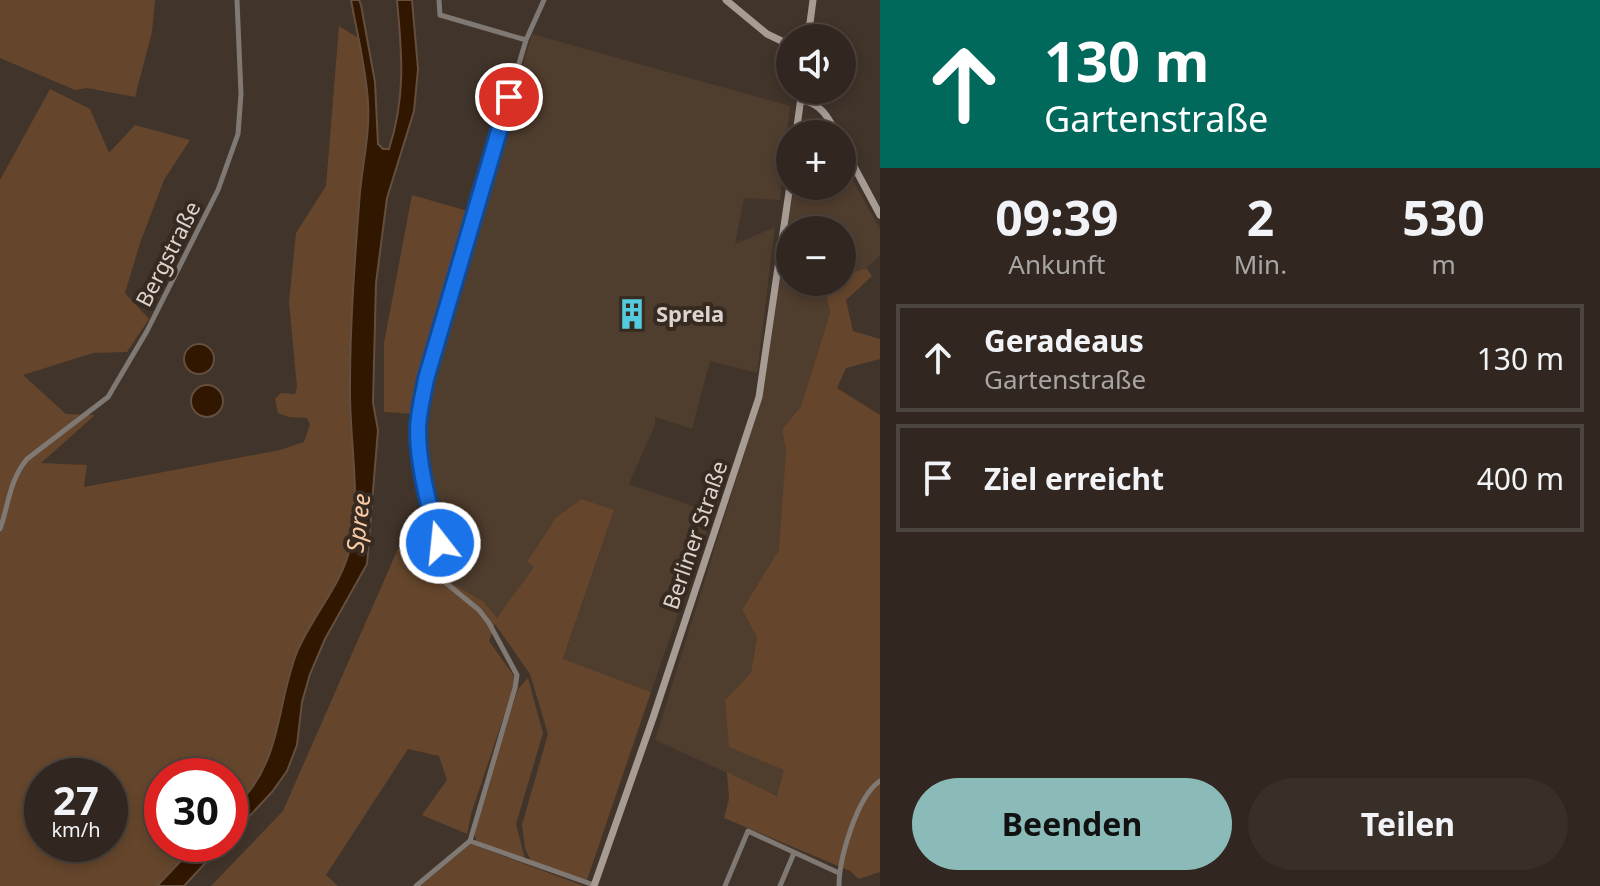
<!DOCTYPE html>
<html lang="de">
<head>
<meta charset="utf-8">
<style>
  :root { --surface:#312720; --page:#392f29; --text:#f1f3f6; --muted:#a8a5a5; --line:#4c443e; --accent:#8bbbb9 }
  body { margin:0; font-family:"Noto Sans",sans-serif; background:var(--page); color:var(--text); height:100vh; display:flex; flex-direction:column; font-size:30px; white-space:nowrap }
  * { box-sizing:border-box; margin:0 }
  p { font-size:26px; color:var(--muted) }
  .icon { flex:none; width:44px; height:44px; fill:none; stroke:currentColor; stroke-width:2; stroke-linecap:round; stroke-linejoin:round }
  .map { position:relative; flex:1; overflow:hidden }
  .side { display:flex; flex-direction:column; background:var(--surface); width:720px }
  .side>* { flex:none }
  .guide { background:#00695c; color:#fff; overflow:hidden }
  .fabs { position:absolute; left:776px; top:24px; display:grid; gap:16px }
  .fabs a { display:grid; place-items:center; width:80px; height:80px; border-radius:50%; background:var(--surface); box-shadow:0 4px 12px #0003,0 0 0 2px var(--line); font-size:40px }
  .speed { position:absolute; left:24px; top:758px; display:flex; gap:16px; font-size:40px; font-weight:700; text-align:center }
  .speed>* { display:grid; place-content:center; width:104px; height:104px; border-radius:50%; background:var(--surface); box-shadow:0 4px 12px #0003,0 0 0 2px var(--line); line-height:1 }
  .speed small { font-size:20px; font-weight:400 }
  .speed .limit { border:12px solid #d22; background:#fff; color:#111 }
  .pin { position:absolute; display:grid; place-items:center; width:68px; height:68px; color:#fff; margin:-34px; border:4px solid #fff; border-radius:50%; box-shadow:0 2px 8px #0007 }
  .me { position:absolute; width:88px; margin:-44px; rotate:344deg; stroke-linejoin:round; filter:drop-shadow(0 0 6px #0008) }
  .turn { display:flex; align-items:center; gap:28px; height:168px; padding:0 32px; font-size:36px }
  .turn .icon { width:104px; height:104px; stroke-width:2.5 }
  .turn b { display:block; font-size:56px; line-height:68px }
  .eta { display:flex; justify-content:space-evenly; align-items:center; height:136px; text-align:center }
  .eta b { font-size:48px; font-weight:700; line-height:56px }
  .button { display:flex; gap:16px; margin-top:auto; padding:16px 32px }
  .button a { flex:1; height:92px; border-radius:48px; background:var(--accent); color:#111; font-size:32px; font-weight:700; line-height:92px; text-align:center }
  .button a+a { background:var(--page); color:var(--text) }
  ul { padding:0; list-style:none }
  li { display:flex; align-items:center; gap:24px; height:108px; margin:0 16px 12px; padding:0 16px; border:4px solid var(--line); border-radius:0px }
  li div { flex:1 }
  li b { display:block; font-size:30px }
  li em { font-style:normal }
  main { display:flex; flex:1; min-height:0 }
  .map>svg:first-child { display:block }
  .built { fill:#4f3d2e }
  .green { fill:#65462c; fill-rule:evenodd }
  .water { fill:#311600; stroke:#644f3e; stroke-width:2 }
  .lines { fill:none; stroke-linecap:round; stroke-linejoin:round }
  .street { stroke:#7f7873; stroke-width:5 }
  .secondary { stroke:#a79c94; stroke-width:7 }
  .route-casing { stroke:#114b97; stroke-width:20 }
  .route { stroke:#1a73e8; stroke-width:14 }
  .labels { text-anchor:middle; stroke-width:8; stroke-linejoin:round; paint-order:stroke }
  .street-label { font-size:22px; fill:#dcd4ce; stroke:#372a20 }
  .poi-label { font-size:22px; font-weight:bold; fill:#dcd4ce; stroke:#372a20; text-anchor:start }
  .water-label { font-size:24px; font-style:italic; fill:#f8cba6; stroke:#372a20 }
</style>
</head>
<body>
<main>
<div class="map">
<svg width="880" height="886" viewBox="0 0 880 886">
  <rect width="100%" height="100%" fill="#41342a"/>
  <path class="built" d="M532 34 790 106 780 200 744 198 735 244 775 227 757 373 710 361 692 429 655 417V425L629 484 713 513 651 692 563 660 614 510 527 562 535 567 497 618 484 602 438 575 435 563 442 544 420 437 429 383Z
    M842 161 880 229V256L866 268 842 276V230H790V282H826L824 283 830 313 801 406 782 430 786 450 780 550 742 610 757 637 751 673 725 700 785 770 778 796 655 740 763 393 794 186H842Z"/>
  <path class="green" d="M0 0H155L152 32 135 97 87 88 75 90 0 58Z
    M339 26 358 38C362 60 367 82 368 104 369 135 362 163 360 194 355 258 349 323 350 387 350 440 362 492 351 544 342 585 312 615 297 652 279 697 281 749 251 789 245 797 237 804 230 811V776H162V844H197L157 886H0V180L50 89 90 109 109 153 135 125 190 140 164 180 140 243 125 293 149 319 127 352 93 353 23 375 66 414 95 415 41 463 87 465 84 487 280 450 304 442 310 425 307 418 289 417 278 413 275 399 281 393 295 394 297 387 289 302 296 233 326 186ZM42 776H110V844H42Z
    M412 195 471 212 423 378 415 414 384 412V343Z
    M866 268 872 276 846 300 853 331 880 339V359L846 368 837 388 880 415V872L859 879 850 871 724 818 729 799 727 772 777 796 784 770 729 747 725 700 751 673 757 637 742 610 779 550 786 450 782 430 801 406 830 313 824 283 842 282V276Z
    M581 499 614 510 563 659 651 692 587 880 531 861 525 848 522 825 548 734 530 674 495 624 489 641 514 676 513 689 471 814 467 834 422 815 447 780 439 756 408 749 326 875 338 886H211L283 811 411 519 424 518 432 506 442 544 435 563 438 575 484 602 497 618 534 567 527 562 556 518Z
    M528 678 543 733 516 824 525 859 477 842 474 834 477 816 518 689Z
    M471 844 584 886H420Z"/>
  <path class="water" d="M351 0H359L361 5 375 82 378 144 383 149H389C406 97 402 54 397 0H412L418 69 414 111 387 198 376 283 373 403 378 430 367 564 325 639 310 674 302 702 297 745 287 771 272 792 230 837V811C237 804 245 797 251 789 281 749 279 697 297 652 313 614 343 584 351 544 361 491 349 439 350 386 350 322 355 256 360 192 363 161 370 133 368 102 366 68 357 33 351 0Z
    M184 359a15 15 0 1 1 30 0a15 15 0 1 1-30 0Z
    M191 401a16 16 0 1 1 32 0a16 16 0 1 1-32 0Z
    M197 844H223L184 886H157Z"/>
  <g class="lines">
    <path class="street" d="M439 0 440 15 526 40
      M0 529C9 504 9 481 27 459L108 397 147 331 218 190 238 134 241 94 237 0
      M470 841 594 885
      M416 886 470 841 515 688 517 675 489 623 479 610 435 574C434 563 440 554 440 544 440 533 432 519 429 508 418 460 417 427 426 379L526 40 544 0
      M725 886 748 831 839 873
      M780 886 794 853
      M839 886C839 859 857 796 880 781"/>
    <path class="secondary" d="M726 0 767 34 790 45
      M808 38 813 0
      M801 100C821 103 828 117 837 134
      M796 134 802 90
      M842 144 880 215
      M594 886 653 718 759 397 790 185"/>
  </g>
  <g class="lines">
    <defs>
      <path id="route" d="M440 543C429 508 418 467 418 430 418 413 423 396 426 379L509 97"/>
    </defs>
    <use href="#route" class="route-casing"/>
    <use href="#route" class="route"/>
  </g>
  <defs>
    <symbol id="building-bare" viewBox="-9 -9 18 18"><path d="M-4-6H4V6H1V3H-1V6H-4ZM-2.5-4.3h1.7v1.8h-1.7ZM.8-4.3h1.7v1.8H.8ZM-2.5-1h1.7V.8h-1.7ZM.8-1h1.7V.8H.8Z" fill="#54cade" stroke="#372a20" stroke-width="2.5" paint-order="stroke"/></symbol>
  </defs>
  <g fill-rule="evenodd">
    <use href="#building-bare" x="610" y="292" width="44" height="44"/>
  </g>
  <g class="labels">
    <g class="street-label">
      <text transform="translate(168 254) rotate(-63)" y="8">Bergstraße</text>
      <text transform="translate(695 535) rotate(-71)" y="8">Berliner Straße</text>
    </g>
    <g class="poi-label">
      <text x="656" y="322">Sprela</text>
    </g>
    <g class="water-label">
      <text transform="translate(359 523) rotate(-83)" y="8">Spree</text>
    </g>
  </g>
</svg>
<div class="fabs">
<a><svg class="icon" aria-label="sound" viewBox="0 0 24 24"><path d="M4 9h4l5-4v14l-5-4H4zM17 9q2 3 0 6"/></svg></a>
<a>+</a>
<a>−</a>
</div>
<div class="speed"><div>27<small>km/h</small></div><div class="limit">30</div></div>
<div class="pin" style="left:509px;top:97px;background:#d93025"><svg class="icon" aria-label="arrive" viewBox="0 0 24 24"><path d="M6 21V4h12l-3 4 3 4H6"/></svg></div>
<svg class="me" style="left:440px;top:543px" viewBox="-20 -20 40 40"><circle r="17" fill="#1a73e8" stroke="#fff" stroke-width="3"/><path d="M0-11L8 9 0 5-8 9z" fill="#fff"/></svg>
</div>
<section class="side">
<div class="guide">
<div class="turn"><svg class="icon" aria-label="ahead" viewBox="0 0 24 24"><path d="M12 20V5M6 11l6-6 6 6"/></svg><div><b>130 m</b>Gartenstraße</div></div>
</div>
<div class="eta">
<div><b>09:39</b><p>Ankunft</p></div>
<div><b>2</b><p>Min.</p></div>
<div><b>530</b><p>m</p></div>
</div>
<ul>
<li><svg class="icon" aria-label="ahead" viewBox="0 0 24 24"><path d="M12 20V5M6 11l6-6 6 6"/></svg><div><b>Geradeaus</b><p>Gartenstraße</p></div><em>130 m</em></li>
<li><svg class="icon" aria-label="arrive" viewBox="0 0 24 24"><path d="M6 21V4h12l-3 4 3 4H6"/></svg><div><b>Ziel erreicht</b></div><em>400 m</em></li>
</ul>
<div class="button"><a>Beenden</a><a>Teilen</a></div>
</section>
</main>
</body>
</html>
